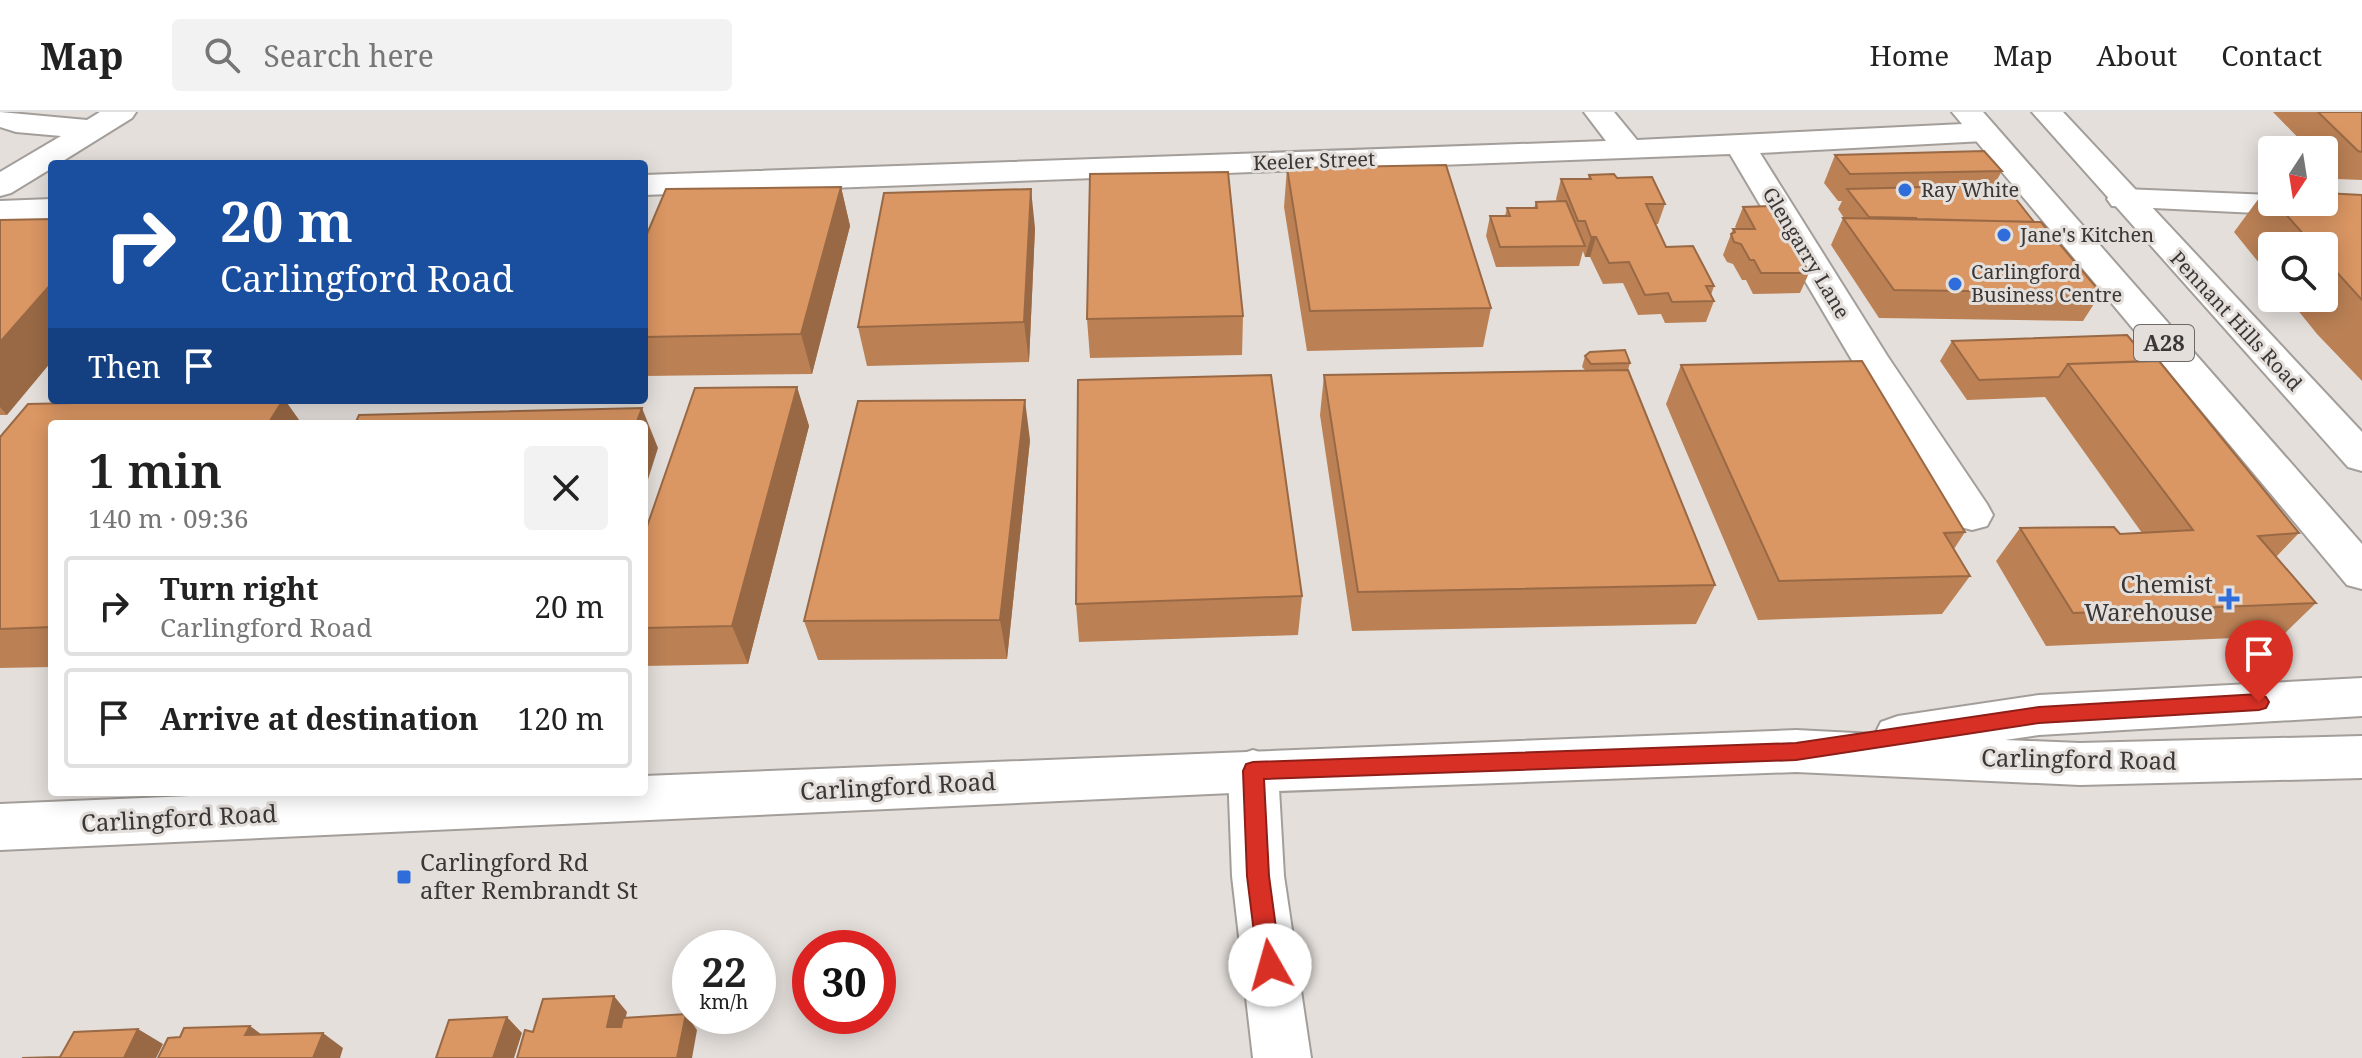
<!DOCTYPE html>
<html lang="en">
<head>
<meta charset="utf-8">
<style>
  :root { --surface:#fff; --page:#f2f2f2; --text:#222; --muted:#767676; --line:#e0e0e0 }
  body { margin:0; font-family:"Noto Serif",serif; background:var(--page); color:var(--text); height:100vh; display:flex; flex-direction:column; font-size:30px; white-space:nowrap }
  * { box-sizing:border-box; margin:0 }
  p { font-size:26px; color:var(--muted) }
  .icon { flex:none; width:44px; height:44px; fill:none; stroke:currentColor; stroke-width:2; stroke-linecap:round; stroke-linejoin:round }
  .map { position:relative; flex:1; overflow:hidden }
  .side { position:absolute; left:48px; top:308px; width:600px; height:376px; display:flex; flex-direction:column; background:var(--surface); border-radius:8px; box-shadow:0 4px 20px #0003 }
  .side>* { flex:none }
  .top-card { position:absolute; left:48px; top:48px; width:600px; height:244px; border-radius:8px; box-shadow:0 4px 20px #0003; background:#1a4fa0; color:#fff; overflow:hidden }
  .needle { width:52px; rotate:192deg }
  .buttons { position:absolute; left:2258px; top:24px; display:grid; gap:16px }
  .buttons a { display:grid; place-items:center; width:80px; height:80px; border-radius:8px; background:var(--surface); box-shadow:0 4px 20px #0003; font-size:40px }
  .speed { position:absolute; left:672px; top:818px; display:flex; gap:16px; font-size:40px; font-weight:700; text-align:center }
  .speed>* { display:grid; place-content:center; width:104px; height:104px; border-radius:50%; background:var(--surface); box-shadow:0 4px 20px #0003; line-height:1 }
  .speed small { font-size:20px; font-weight:400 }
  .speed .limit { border:12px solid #d22; background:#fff; color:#111 }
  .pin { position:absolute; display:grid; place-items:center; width:68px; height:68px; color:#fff; margin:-82px -34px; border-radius:50% 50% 50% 0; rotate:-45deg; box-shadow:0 0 8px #0007 }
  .pin .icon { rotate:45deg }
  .me { position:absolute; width:88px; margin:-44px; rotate:353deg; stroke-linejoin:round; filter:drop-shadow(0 0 6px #0008) }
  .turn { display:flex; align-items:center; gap:28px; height:168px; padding:0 40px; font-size:36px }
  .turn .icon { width:104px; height:104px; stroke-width:2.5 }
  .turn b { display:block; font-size:56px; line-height:68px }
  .then { display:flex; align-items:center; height:76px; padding:0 40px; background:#0003; gap:16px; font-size:30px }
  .round { display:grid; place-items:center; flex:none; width:84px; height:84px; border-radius:8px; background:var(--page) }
  .head { display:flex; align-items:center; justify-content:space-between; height:136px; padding:0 40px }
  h1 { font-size:48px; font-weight:600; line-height:60px }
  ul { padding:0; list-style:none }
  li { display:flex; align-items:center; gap:24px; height:100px; margin:0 16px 12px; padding:0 24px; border:4px solid var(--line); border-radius:8px }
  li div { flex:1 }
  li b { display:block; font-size:30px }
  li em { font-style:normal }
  header { display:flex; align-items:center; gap:48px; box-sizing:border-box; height:112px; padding:0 40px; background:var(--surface); border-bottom:2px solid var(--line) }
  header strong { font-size:38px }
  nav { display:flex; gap:44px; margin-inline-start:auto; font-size:28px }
  .search { width:560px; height:72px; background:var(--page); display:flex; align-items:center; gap:20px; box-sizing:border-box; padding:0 28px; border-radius:8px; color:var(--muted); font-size:30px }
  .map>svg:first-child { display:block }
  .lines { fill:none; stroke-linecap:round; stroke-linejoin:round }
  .minor-casing { stroke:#a39e9a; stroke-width:4 }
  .major-casing { stroke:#a39e9a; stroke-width:4 }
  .highway-casing { stroke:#a39e9a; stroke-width:4 }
  .minor { fill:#fff; fill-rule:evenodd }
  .major { fill:#fff; fill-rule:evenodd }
  .highway { fill:#fff; fill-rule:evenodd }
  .wall { fill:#bb8155 }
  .shaded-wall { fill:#996945 }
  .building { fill:#da9663; stroke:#996945; stroke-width:2 }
  .route { fill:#d93025; stroke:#8d1f18; stroke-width:2 }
  .poi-dot { fill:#2f6dda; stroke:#e4dfdb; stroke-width:3 }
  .labels { text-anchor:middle; stroke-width:6; stroke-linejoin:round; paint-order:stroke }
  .far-street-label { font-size:20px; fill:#3a3736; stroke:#e4dfdb }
  .far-poi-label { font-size:20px; fill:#3a3736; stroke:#e4dfdb; text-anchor:start }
  .shield { fill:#e4dfdb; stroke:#6d6968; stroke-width:2 }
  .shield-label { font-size:22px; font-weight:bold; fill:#3a3736 }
  .poi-label { font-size:24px; fill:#3a3736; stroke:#e4dfdb; text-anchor:end }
  .street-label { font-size:24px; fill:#3a3736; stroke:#e4dfdb }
</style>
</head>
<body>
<header>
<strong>Map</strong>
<div class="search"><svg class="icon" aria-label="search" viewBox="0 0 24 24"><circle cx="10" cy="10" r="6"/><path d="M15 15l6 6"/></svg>Search here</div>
<nav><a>Home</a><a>Map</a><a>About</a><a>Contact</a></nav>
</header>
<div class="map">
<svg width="2362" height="946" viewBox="0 0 2362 946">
  <rect width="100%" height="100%" fill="#e4dfdb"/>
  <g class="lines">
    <defs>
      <path id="minor" d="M0 0 87 8 100 0H136L132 6 58 52H52V56L11 81 0 84V60L61 24 16 20 0 15Z
        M1584 0H1614L1637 28 1984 11 1995 14 1999 20 1995 26 1984 29 1760 41 1888 245 1987 392 1993 403 1987 414 1972 418 1957 414 1853 250 1730 42 644 83V63L1606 29Z
        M2123 77 2272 83V90H2324V85L2362 86V106L2112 94 2107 87 2112 80Z
        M52 87V107L0 109V89Z
        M1253 638 1271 644 1278 659 1284 764 1311 946H1253L1232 764 1228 659 1235 644Z"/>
      <path id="major" d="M2362 566V604L2039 623 2005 628 2080 631 2362 624V666L2080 673 1796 660 1253 680 0 738V692L287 680H644V664L1796 618 1875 622 1881 610 1898 604 2039 583Z"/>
      <path id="highway" d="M1952 0H1983L2362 432V477L2347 473Z
        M2032 0H2063L2362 320V359L2348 355Z"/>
    </defs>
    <use href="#minor" class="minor-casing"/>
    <use href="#major" class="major-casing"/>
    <use href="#highway" class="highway-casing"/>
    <use href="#minor" class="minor"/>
    <use href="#major" class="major"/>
    <use href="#highway" class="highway"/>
  </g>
  <path class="wall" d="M2273 0H2362V68L2337 67 2324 53V38H2310Z
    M1835 43 2002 59 1994 73 2034 110 2101 181 2083 209 1879 206 1831 133 1843 106H1844L1838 97 1842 89H1838L1824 71Z
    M1287 56 1491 196 1483 235 1307 239 1284 95Z
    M1589 63 1617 66 1665 92 1658 112H1656L1666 135 1714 174 1711 183 1714 189 1706 210 1665 211 1661 202 1638 203 1623 171 1603 172 1590 145H1585L1583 139 1579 154 1496 155 1486 124 1490 104H1505L1507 96H1534L1536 90 1557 89 1556 87 1561 67H1588Z
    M841 75 850 114 812 262 644 264V129Z
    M2265 78 2272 79V90H2324L2362 83V269L2317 222 2288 186H2324V134H2272V167L2234 120Z
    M1743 95 1784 116 1807 147 1805 153 1809 161 1800 181 1753 182 1746 168H1742L1733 152 1727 150 1723 143 1733 117H1737L1735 115Z
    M0 108 7 303H0Z
    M1035 116 1029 250 867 254 858 215Z
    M1243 204 1242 243 1090 246 1087 207Z
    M2127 223 2299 421 2276 445 2316 491 2282 524 2046 534 1996 449 2020 416 2120 422 2142 421 2045 285 1967 288 1940 249 1952 229Z
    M1585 244 1630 251 1628 258 1715 473 1696 512 1352 519 1320 303 1324 263 1585 258 1582 255Z
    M1681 253 1965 420 1954 437 1970 464 1942 502 1758 508 1666 292Z
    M797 275 809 314 748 552 644 554V423Z
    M52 312V555L0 556V325Z
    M1030 328 1007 547 818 548 804 509Z
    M1302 484 1298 523 1079 530 1076 492Z"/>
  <path class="shaded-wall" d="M841 75 850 114 812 262 801 222Z
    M1031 77 1035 116 1029 250 1024 210Z
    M1591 125H1596L1590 145H1585Z
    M52 171V249L7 303 0 295V230Z
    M797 275 809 314 748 552 732 514Z
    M283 288H285L302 312H268Z
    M1025 288 1030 328 1007 547 1000 508Z
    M642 296 658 336 644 380V312H636Z
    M614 884 627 900 620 931 607 915Z
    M686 902 697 918 692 946H677Z
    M507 905 522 921 514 946H493Z
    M250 914 272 930 245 923Z
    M138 917 163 932 156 946H124Z
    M323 921 343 936 340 946H313Z"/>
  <path class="building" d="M2318 0H2362V40L2358 39Z
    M1984 39 2002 59 1850 62 1835 43Z
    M1446 53 1491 196 1310 199 1287 56Z
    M1228 60 1243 204 1087 207 1090 62Z
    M1614 62 1617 66 1652 65 1665 92H1646L1666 135 1693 134 1714 174H1706L1714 189 1672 190 1668 181 1645 183 1629 150 1609 151 1596 125H1591L1585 109H1578L1561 67H1591L1589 63Z
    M2005 73 2034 110 1917 107 1916 106 1869 105 1847 77Z
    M841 75 801 222 644 225V129L666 77Z
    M1031 77 1024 210 858 215 884 81Z
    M2265 78 2272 79V86Z
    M2324 81 2362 83V188L2324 146V134H2314L2275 90H2324Z
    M1566 89 1585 134 1500 135 1490 104H1510L1507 96H1537L1536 90Z
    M1771 94 1784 116H1789L1807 147H1802L1809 161H1761L1754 148H1750L1741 132 1734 130 1731 122 1735 120 1733 117H1755L1743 95Z
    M1843 106 2041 110 2101 181 1894 178Z
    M52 107V171L0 230V108Z
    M2127 223 2149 249 2068 252 2059 265 1979 268 1952 229Z
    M1625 238 1630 251 1591 252 1585 244 1590 240Z
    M1862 249 1965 420 1944 421 1970 464 1779 469 1681 253Z
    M2159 249 2299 421 2258 424 2316 491 2073 501 2020 416 2114 415 2120 422 2193 418 2068 252Z
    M1628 258 1715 473 1358 480 1324 263Z
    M1271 263 1302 484 1076 492 1078 268Z
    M797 275 732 514 644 516V423L695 276Z
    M211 288H283L268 312H52V515L0 517V325L28 292Z
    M1025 288 1000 508 804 509 858 289Z
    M642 296 636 312H355L359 303Z
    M614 884 607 915H621L623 906 686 902 677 946H517L525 918 533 920 543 887Z
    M507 905 493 946H436L449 908Z
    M250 914 245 923 323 921 313 946H158L168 926 180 925 184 916Z
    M138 917 124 946H22L60 945 74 920Z"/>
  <path class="route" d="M2259 582 2266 585 2269 590 2266 596 2259 598 2039 611 1796 648 1264 667 1269 764 1281 853 1278 861 1270 864 1262 861 1258 853 1247 764 1243 659 1246 652 1253 650 1796 631 2039 595Z"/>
  <g class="poi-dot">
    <circle cx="1905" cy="78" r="8"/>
    <circle cx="2004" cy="123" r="8"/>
    <circle cx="1955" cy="172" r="8"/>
    <path d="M2225 475h8v8h8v8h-8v8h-8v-8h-8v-8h8z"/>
    <rect x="396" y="757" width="16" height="16" rx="4"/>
  </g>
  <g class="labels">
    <g class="far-street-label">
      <text transform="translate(1314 49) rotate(-2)" y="7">Keeler Street</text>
      <text transform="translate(1806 141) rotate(59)" y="7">Glengarry Lane</text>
      <text transform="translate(2236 209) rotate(47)" y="7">Pennant Hills Road</text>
    </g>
    <g class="far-poi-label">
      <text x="1921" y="85">Ray White</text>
      <text x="2020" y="130">Jane's Kitchen</text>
      <text x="1971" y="167">Carlingford<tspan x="1971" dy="23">Business Centre</tspan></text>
    </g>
    <rect class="shield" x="2134" y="213" width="60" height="36" rx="6"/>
    <g class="shield-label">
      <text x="2164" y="239">A28</text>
    </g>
    <g class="poi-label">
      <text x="2213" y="481">Chemist<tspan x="2213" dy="28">Warehouse</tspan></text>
      <text x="420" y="759" text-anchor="start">Carlingford Rd<tspan x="420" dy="28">after Rembrandt St</tspan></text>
    </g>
    <g class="street-label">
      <text transform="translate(2079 648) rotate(1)" y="8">Carlingford Road</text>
      <text transform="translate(898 675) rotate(-3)" y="8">Carlingford Road</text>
      <text transform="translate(179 707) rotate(-3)" y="8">Carlingford Road</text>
    </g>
  </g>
</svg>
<div class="buttons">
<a><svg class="needle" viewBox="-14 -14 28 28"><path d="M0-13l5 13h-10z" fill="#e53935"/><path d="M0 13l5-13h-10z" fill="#767676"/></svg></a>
<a><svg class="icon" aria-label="search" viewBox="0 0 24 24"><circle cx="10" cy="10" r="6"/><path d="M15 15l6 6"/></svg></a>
</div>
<div class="speed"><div>22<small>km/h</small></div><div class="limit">30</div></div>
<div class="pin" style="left:2259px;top:590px;background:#d93025"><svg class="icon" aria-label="arrive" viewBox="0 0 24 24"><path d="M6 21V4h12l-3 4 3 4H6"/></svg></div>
<svg class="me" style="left:1270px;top:853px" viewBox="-20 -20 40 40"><circle r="19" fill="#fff"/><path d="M0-13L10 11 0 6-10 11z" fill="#d93025"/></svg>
<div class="top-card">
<div class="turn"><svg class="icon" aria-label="right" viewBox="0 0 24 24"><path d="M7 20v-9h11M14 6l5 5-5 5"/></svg><div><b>20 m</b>Carlingford Road</div></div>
<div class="then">Then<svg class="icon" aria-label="arrive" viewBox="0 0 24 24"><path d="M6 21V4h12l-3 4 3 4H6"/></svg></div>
</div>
<section class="side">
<div class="head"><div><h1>1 min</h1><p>140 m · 09:36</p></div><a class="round"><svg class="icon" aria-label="close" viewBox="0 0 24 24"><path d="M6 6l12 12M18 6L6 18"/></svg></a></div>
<ul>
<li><svg class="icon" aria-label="right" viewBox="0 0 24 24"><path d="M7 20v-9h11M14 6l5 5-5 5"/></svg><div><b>Turn right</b><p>Carlingford Road</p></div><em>20 m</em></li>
<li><svg class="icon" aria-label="arrive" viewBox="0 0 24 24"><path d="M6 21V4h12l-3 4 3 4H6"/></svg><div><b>Arrive at destination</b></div><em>120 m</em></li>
</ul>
</section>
</div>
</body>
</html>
